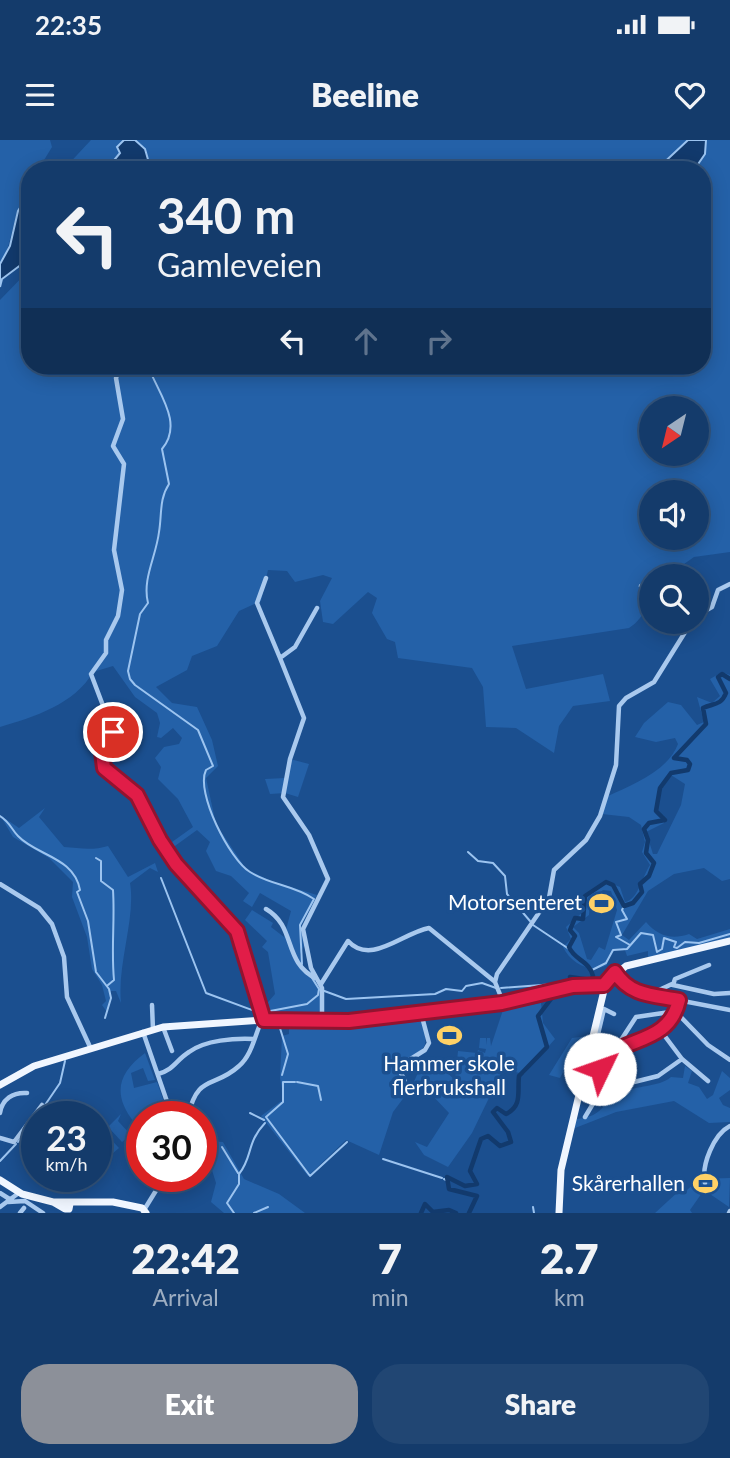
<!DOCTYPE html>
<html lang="en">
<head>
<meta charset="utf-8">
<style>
  :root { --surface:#143b6b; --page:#214673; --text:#f1f3f6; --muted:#9dadc1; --line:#33557e; --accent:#8c9099 }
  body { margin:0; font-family:Lato,sans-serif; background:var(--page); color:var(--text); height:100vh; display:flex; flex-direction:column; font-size:26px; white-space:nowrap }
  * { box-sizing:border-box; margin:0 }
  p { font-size:23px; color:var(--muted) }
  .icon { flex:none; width:38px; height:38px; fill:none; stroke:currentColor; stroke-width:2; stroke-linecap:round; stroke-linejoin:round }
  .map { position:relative; height:1073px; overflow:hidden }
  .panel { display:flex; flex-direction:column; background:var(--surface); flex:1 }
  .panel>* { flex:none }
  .hud { position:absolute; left:21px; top:21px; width:690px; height:214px; border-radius:28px; box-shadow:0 4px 18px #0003,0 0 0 2px var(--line); background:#143b6b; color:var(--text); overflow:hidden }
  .needle { width:46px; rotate:215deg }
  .controls { position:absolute; left:639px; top:256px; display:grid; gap:14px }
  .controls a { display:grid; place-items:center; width:70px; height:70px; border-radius:50%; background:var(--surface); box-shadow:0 4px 18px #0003,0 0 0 2px var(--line); font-size:35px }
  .speed { position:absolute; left:21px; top:961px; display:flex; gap:14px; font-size:35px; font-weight:700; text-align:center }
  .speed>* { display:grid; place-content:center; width:91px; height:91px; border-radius:50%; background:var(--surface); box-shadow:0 4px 18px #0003,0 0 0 2px var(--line); line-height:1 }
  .speed small { font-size:18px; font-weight:400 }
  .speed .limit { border:10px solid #d22; background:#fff; color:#111 }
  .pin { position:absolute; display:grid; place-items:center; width:60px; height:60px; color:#fff; margin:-30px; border:4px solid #fff; border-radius:50%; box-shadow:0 2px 7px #0007 }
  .me { position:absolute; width:77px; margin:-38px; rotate:48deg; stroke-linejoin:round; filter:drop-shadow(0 0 5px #0008) }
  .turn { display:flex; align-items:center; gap:24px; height:147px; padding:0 21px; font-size:32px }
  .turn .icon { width:91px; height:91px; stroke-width:2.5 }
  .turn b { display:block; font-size:49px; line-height:60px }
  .lanes { display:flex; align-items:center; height:66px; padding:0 21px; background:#0003; justify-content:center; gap:35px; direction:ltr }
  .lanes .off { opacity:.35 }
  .eta { display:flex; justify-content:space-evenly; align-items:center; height:119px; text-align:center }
  .eta b { font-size:42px; font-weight:800; line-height:49px }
  .action { display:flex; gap:14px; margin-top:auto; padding:14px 21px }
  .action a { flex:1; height:80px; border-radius:28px; background:var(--accent); color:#fff; font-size:28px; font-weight:800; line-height:80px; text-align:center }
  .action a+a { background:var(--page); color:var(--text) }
  .status { display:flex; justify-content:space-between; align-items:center; height:49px; padding:0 35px; background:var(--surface); direction:ltr }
  .status svg { height:19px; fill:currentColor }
  header { display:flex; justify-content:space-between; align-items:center; height:91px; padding:0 21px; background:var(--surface); font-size:32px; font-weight:800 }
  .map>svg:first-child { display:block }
  .green { fill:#2461a8; fill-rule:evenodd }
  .water { fill:#123a6d; stroke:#9cc4f0; stroke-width:2 }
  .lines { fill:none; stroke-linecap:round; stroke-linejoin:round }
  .stream { stroke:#9cc4f0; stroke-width:2 }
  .river { stroke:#123a6d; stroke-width:4.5 }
  .minor { stroke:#a9c9ee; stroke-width:4.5 }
  .major { stroke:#f0f6ff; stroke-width:7 }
  .route-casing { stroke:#92132f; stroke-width:18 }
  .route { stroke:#e11d48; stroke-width:12 }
  .labels { text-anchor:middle; stroke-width:7; stroke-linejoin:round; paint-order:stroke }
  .poi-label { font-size:21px; fill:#fff; stroke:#1b4f8f; text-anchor:end }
</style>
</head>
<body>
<div class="status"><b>22:35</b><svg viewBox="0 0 49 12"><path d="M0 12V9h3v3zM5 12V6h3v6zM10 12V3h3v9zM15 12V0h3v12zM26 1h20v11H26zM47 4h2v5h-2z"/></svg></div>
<header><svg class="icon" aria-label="menu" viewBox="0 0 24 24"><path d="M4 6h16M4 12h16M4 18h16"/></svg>Beeline<svg class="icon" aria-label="heart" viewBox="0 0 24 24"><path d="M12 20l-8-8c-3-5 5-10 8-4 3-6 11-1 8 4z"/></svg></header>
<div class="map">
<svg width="730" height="1073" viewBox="0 0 730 1073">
  <rect width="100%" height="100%" fill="#1b4f8f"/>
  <path class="green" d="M0 0H50L52 7 38 30H30C29 57 26 50 18 71 11 89 11 107 0 124Z
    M91 0H124L119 4 120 13 110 25V30H63Z
    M135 0H730V412L694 417 667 436H651C651 456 647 477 629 488L512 506 526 549 603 534 610 561 573 566 559 586 554 613 516 588 486 587 483 547 472 528 398 518 395 502 387 499 372 473 377 458 368 452 333 484 323 482 320 461 332 438 323 435 295 442 287 431 268 430 261 461 239 471 217 506 192 516 187 530 156 547 172 563 197 567 212 600 218 626 206 638 216 684 246 729 271 741 317 755 301 786 304 806 300 814 304 829 311 832 320 850 321 879 265 877 263 868 275 854 268 812 262 807 267 801 245 780 252 770 273 783 271 787 284 797 291 771 260 753 252 767 243 761 249 753 231 736 216 731 206 711 210 702 197 690 168 711 165 707 193 687 178 659 158 639 161 627 155 618 164 607 179 604 182 598 173 588 161 598 157 597 160 583 157 573 135 557 113 526 93 532C75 564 34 577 0 587V160L30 129V226H702V30H151L145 9ZM651 268H696V313H651ZM651 352H696V397H651Z
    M722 532 730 535V739L722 741 704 728 674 734 648 751 622 795 629 800 646 782C658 796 672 800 689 794L697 799 730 789V798L648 818V811L627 816 625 810H615L608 817 607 825C592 834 571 824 563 807L571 799 566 787 584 771 582 757 605 741 620 747 625 762C638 760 642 737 650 725L642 712 645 702 641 685 629 677 602 674 608 656C632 645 668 631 678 604L675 598 656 602 635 597 644 583 668 562 681 565 697 585 704 582 697 557 712 563 720 556 710 539ZM671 635 685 644 681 665 657 714H653L646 692 664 683V676L656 671 658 655ZM603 750 611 751 617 770 605 810 599 807 591 820 587 819 579 793 573 787 589 775 590 761Z
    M290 619 309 624 298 657 285 653 270 654 265 639 285 638Z
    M45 668 39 677 64 707C79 708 92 711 108 706L128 737 155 723 158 732 150 728 130 743C136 778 117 824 121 863L116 851H111L107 872 102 865 106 861 102 845 92 829 87 797 72 757 73 742 49 718 13 697 0 675 19 688Z
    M541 863 543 883 555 899 524 934 503 929 472 993 448 1027 424 1015 415 1002 427 1007 449 973 430 953 410 950 423 922 434 921 455 940 458 911 477 913 478 910 485 913 486 909 479 908 480 898H486V905L487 898H490L491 906 503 870Z
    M421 876C431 915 425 904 398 927L408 952 393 972 379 1015 346 1000 308 1036 261 976 284 959 280 938 282 896 289 894V883L344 885Z
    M588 896 589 904 577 948 575 945H568L573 920 569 921 560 938 549 935 572 898Z
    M145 913 155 940 148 941 143 928 131 933 134 948 157 942 169 976 144 975 134 982C112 954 118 933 145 913Z
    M685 926 692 931 688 943 699 947 707 959 713 955 722 931 730 938V950L719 958 723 965 730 968V982L709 983 674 961 616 972 570 990 573 979C603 978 598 966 620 954 637 944 658 948 671 937L683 938Z
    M121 974 118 981 131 995 122 1002 110 989 105 993 119 1008 112 1014 97 998Z
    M210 1001 223 1002 244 1039 279 1054 305 1073H224L211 1062 216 1043 206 1011Z
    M730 1038 729 1067 704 1050 690 1070 692 1073H655L680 1050 669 1040H674L687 1050 699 1039Z"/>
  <path class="water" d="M124 0H135L145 9 151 30H110V25L120 13 117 7Z
    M688 0H706L705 14 694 30H656Z
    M30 52V118L2 139 0 147V124L10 106 18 71Z"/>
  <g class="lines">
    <path class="stream" d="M148 226C158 253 184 283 162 309L169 344C159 359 162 375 159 392 156 417 142 439 148 463L140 474 128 531 130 539 135 545 198 590 213 626 206 630C195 652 230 720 250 732 270 745 294 745 314 759L300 785 302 824
      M0 676C10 682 11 689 18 696 37 716 74 717 80 750L77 752 88 781 96 832 109 849 111 858 105 878
      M468 712 478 721 493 723 505 736 507 754 530 781
      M96 718 101 721V741L113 750C115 781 111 809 114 840L108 845
      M161 738 206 853 260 873
      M624 766 622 770 627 779 616 782 621 795 616 797 630 805
      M533 785 569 809
      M592 830 606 823 613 810 627 809 641 793 653 795 657 812 662 809 664 798 676 802 674 807 677 808 685 802 699 803 730 794
      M312 838 319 849 346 859 435 854 446 849 462 851 466 846 482 843 496 848
      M501 848 568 843
      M265 872 307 864 318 855 319 849
      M279 885 288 914 282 935
      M295 942H283V962L266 977 310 1036 347 1002
      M297 942 318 946 321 960
      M43 968 60 943 65 921
      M250 973 264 980
      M37 976 43 971
      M28 989 37 977
      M18 1002 25 992
      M222 1007 238 1033
      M383 1019 442 1038
      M0 1021 16 1004
      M444 1039 446 1040
      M533 1067 534 1073
      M234 1073 227 1063 239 1044V1034C253 1017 246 1003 265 983
      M254 1073 268 1067"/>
    <path class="river" d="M421 1073 425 1064 433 1072 449 1070 456 1073
      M469 1073 477 1056 449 1049 447 1037 465 1046 477 1044 470 1031 481 999 488 996 500 1006 511 1002 508 992 493 972 497 968 506 974C523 966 517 951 519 936L547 907 538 876 554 855 563 854 571 841 570 837 591 840 593 836C590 821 574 820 569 807L575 796 570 790 575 778 583 779 585 756 606 742 613 745 624 766 633 763 642 752 640 744 649 736 654 723 646 713 648 700 644 689 649 683 665 680 656 671 660 648 671 633 688 630 690 624 687 620 674 618 706 584 703 568C713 563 721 566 726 553L718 537 722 534 730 539"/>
    <path class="minor" d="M121 226 116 238 123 279 113 306 124 324 114 410 122 450 118 476 106 500V513L91 534 113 592 101 616 106 630 137 655 160 700 176 724 237 791 264 879
      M266 438 257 463 280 518
      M641 446 651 451
      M317 468 295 507 280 518 304 578 290 619 283 657 309 695 328 739 303 789 311 828 322 848V880
      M696 476 712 467 718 450 730 444
      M0 744 39 768 52 784 64 817 67 857 91 909
      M266 769C297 787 282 822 317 839
      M709 825 675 839 673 845 714 854 730 853
      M612 835 636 852 730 870
      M321 844 348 801C371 826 402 793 429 788L494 841
      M659 850 672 844
      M503 862 495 842 497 834 549 758 554 730 586 700 600 676 616 625 619 566 626 558 654 542 692 481
      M152 865 153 890
      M676 872 708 905 730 920
      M163 887 172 911
      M661 891 682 919 708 941
      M143 892 172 976
      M622 908 621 900 636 877 677 871
      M605 918 595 916 594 911 604 869 614 874
      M605 932 600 929C612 894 667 910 679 860
      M158 934C174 930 176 920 189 912 205 900 235 898 254 899
      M407 946 401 933V925L425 910 429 903 421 873
      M0 973C2 959 13 952 27 953
      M188 976C198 933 214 949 239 926 250 917 254 900 259 887
      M585 977 597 957 617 941 634 942 658 936 682 919
      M0 998 14 1002 42 965
      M201 999H204
      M705 1043C701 1025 714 994 730 986
      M0 1053 11 1060
      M8 1062 25 1061 43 1073
      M0 1067 20 1052
      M144 1070 165 1036
      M20 1073 24 1068
      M729 1073 730 1071"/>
    <path class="major" d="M0 945 34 926 163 887 279 879 349 881 501 863 569 846 604 845
      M0 1040 22 1054 53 1062 65 1069H69L70 1064
      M53 1062H113L142 1068 146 1073
      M559 1073 561 1030 606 842 626 826 730 801"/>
  </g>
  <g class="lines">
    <defs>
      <path id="route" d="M113 592 102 612 104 628 137 655 160 700 176 724 237 791 264 880 349 881 502 863 573 846 604 845 615 832C630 856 653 855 679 860 668 910 612 894 600 929"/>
    </defs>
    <use href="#route" class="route-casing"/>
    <use href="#route" class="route"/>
  </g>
  <defs>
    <symbol id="stadium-bare" viewBox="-9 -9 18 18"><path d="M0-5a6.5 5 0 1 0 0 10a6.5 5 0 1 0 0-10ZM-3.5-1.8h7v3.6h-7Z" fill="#ffd166" stroke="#1b4f8f" stroke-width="2.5" paint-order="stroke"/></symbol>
  </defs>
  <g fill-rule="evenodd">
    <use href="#stadium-bare" x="584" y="746" width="35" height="35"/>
    <use href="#stadium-bare" x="432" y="878" width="35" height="35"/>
    <use href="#stadium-bare" x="688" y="1026" width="35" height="35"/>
  </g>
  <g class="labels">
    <g class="poi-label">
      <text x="582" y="770">Motorsenteret</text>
      <text x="449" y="931" text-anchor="middle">Hammer skole<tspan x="449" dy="24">flerbrukshall</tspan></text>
      <text x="685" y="1051">Skårerhallen</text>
    </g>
  </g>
</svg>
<div class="controls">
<a><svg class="needle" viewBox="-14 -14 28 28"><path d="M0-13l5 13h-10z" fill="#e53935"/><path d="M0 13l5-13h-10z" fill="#9dadc1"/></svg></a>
<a><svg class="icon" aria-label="sound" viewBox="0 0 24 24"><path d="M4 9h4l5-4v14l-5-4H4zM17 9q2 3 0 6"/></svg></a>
<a><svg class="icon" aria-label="search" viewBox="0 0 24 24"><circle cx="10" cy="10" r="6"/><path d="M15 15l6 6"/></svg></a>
</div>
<div class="speed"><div>23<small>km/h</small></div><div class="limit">30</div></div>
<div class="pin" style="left:113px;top:592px;background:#d93025"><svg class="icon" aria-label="arrive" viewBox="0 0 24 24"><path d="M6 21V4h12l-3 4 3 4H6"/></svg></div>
<svg class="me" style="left:600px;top:929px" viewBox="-20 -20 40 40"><circle r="19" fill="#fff"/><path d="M0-13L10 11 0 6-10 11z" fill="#e11d48"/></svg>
<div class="hud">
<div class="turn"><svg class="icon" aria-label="left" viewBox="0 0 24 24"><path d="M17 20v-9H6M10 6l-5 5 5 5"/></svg><div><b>340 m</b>Gamleveien</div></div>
<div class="lanes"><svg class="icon" aria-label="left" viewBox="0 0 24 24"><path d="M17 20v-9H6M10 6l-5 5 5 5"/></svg><svg class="icon off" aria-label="ahead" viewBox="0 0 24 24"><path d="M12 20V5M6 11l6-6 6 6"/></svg><svg class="icon off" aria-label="right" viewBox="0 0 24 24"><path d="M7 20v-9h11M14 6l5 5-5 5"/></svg></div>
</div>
</div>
<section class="panel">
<div class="eta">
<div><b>22:42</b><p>Arrival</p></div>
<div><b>7</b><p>min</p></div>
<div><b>2.7</b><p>km</p></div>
</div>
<div class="action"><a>Exit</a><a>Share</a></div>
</section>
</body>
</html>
